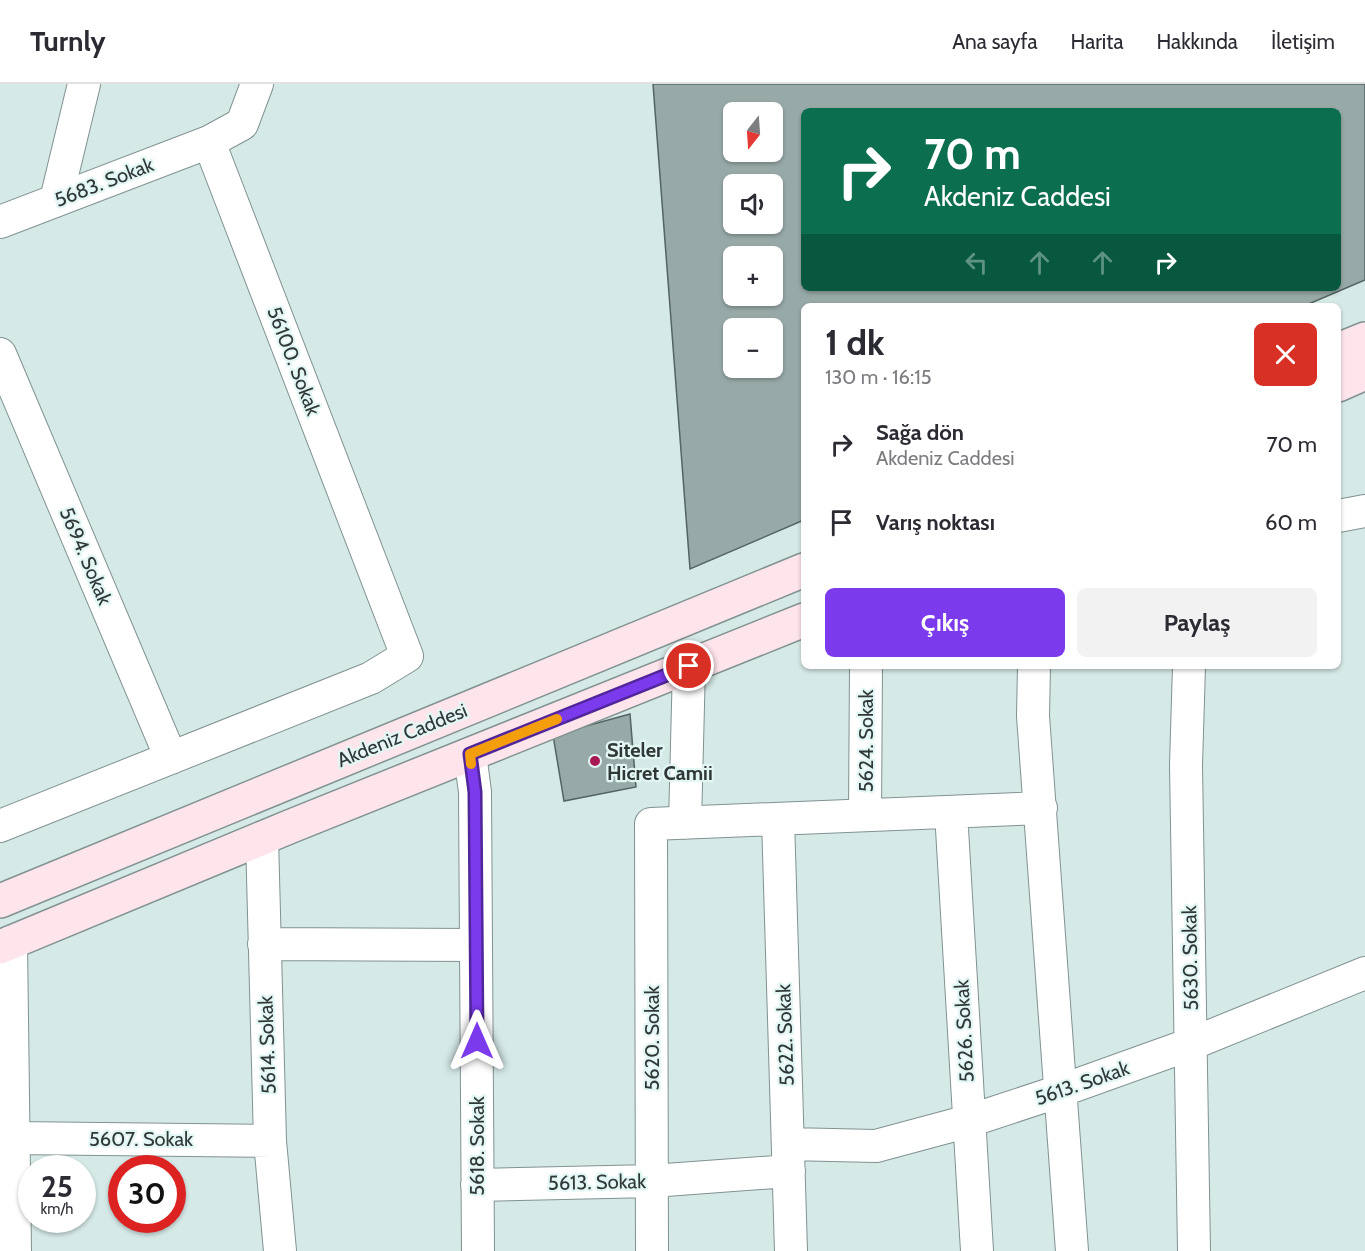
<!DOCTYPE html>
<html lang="tr">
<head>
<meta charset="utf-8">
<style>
  :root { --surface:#fff; --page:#f2f2f3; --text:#2b2b33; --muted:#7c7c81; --line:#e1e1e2; --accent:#7c3aed }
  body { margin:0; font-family:Cabin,sans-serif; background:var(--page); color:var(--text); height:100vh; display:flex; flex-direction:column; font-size:22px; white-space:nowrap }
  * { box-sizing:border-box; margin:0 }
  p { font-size:20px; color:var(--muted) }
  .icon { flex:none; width:33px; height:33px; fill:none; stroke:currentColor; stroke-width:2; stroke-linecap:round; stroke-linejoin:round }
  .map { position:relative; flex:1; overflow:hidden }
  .panel { position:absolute; left:801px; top:219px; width:540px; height:366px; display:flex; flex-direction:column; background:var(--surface); border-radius:9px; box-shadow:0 2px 4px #0004 }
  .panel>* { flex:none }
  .top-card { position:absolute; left:801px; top:24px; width:540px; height:183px; border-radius:9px; box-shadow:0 2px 4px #0004; background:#0b6e4f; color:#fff; overflow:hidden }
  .needle { width:39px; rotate:197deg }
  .tools { position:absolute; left:723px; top:18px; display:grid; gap:12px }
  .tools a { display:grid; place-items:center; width:60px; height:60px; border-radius:9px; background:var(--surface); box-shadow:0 2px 4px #0004; font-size:30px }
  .speed { position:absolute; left:18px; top:1071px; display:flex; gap:12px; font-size:30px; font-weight:700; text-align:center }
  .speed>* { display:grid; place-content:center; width:78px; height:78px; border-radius:50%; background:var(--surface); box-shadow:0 2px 4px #0004; line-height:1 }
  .speed small { font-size:15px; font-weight:400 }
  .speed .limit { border:9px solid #d22; background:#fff; color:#111 }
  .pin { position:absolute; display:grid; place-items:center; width:51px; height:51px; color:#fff; margin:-26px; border:3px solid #fff; border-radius:50%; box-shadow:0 2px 6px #0007 }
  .me { position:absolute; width:66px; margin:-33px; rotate:0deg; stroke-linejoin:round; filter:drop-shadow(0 0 4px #0008) }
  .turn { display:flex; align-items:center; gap:21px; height:126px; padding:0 24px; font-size:27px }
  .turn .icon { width:78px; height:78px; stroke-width:2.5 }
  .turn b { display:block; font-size:42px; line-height:51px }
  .lanes { display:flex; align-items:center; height:57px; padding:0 24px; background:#0003; justify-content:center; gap:30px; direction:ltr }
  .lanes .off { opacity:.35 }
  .round { display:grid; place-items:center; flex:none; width:63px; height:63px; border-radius:9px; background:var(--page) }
  .overview { display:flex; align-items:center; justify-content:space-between; height:102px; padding:0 24px }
  h1 { font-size:36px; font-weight:700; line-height:45px }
  .primary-button { display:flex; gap:12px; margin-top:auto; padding:12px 24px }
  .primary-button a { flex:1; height:69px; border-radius:9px; background:var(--accent); color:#fff; font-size:24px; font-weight:700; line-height:69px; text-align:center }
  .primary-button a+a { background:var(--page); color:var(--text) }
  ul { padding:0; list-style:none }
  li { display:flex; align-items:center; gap:18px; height:78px; padding:0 24px }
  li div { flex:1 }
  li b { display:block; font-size:22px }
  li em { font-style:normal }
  header { display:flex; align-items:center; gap:36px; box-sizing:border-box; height:84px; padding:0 30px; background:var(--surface); border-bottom:2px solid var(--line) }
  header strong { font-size:28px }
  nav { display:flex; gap:33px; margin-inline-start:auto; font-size:21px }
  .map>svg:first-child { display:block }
  .building { fill:#98aaa8; stroke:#536463; stroke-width:1.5; fill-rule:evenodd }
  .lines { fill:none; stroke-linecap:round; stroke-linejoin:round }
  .street-casing { stroke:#809291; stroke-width:34 }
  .secondary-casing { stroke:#809291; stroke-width:36 }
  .street { stroke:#fff; stroke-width:32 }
  .secondary { stroke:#fee5eb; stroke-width:33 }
  .route-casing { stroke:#51269a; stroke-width:15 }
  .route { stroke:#7c3aed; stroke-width:10 }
  .slow { stroke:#f59e0b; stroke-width:10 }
  .poi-dot { fill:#a81855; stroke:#e2f6f4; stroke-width:2 }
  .labels { text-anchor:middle; stroke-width:4.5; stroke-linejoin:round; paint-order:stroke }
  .street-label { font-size:20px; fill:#303837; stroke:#e2f6f4 }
  .poi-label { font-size:20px; font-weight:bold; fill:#303837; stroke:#e2f6f4; text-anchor:start }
</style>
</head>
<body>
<header>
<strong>Turnly</strong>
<nav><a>Ana sayfa</a><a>Harita</a><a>Hakkında</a><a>İletişim</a></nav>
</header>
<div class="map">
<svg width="1365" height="1167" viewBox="0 0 1365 1167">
  <rect width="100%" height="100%" fill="#d5e9e7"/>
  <path class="building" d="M653 0H1365V196L1304 222H804V436L690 485ZM804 27H1338V204H804ZM734 28H772V68H734ZM734 100H772V140H734ZM734 172H772V212H734ZM734 244H772V284H734Z
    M630 630 636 703 564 717 553 651Z"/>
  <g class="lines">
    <defs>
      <path id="street" d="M56 116 84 0
        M0 138 209 58 242 40 257 0
        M0 270 171 674
        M1338 432 1365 427
        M1034 582 1033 632 1072 1167
        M1189 582 1186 681 1194 1167
        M470 670 475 708 478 1167
        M951 728 977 1167
        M865 731 866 582
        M778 735 791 1167
        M685 739 689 582
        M0 742 371 594 407 572 209 58
        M262 754 270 1057 280 1167
        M11 858 15 1167
        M264 860 476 861
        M13 1054 270 1057
        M788 1060 876 1062 969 1037 1060 1007 1191 960 1365 889
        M477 1101 652 1097 789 1087
        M652 1167 651 740 1041 724"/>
      <path id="secondary" d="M1338 266 1365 255
        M1338 301 1365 289
        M0 817 804 486
        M0 863 289 743 804 536"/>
    </defs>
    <use href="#street" class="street-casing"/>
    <use href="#secondary" class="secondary-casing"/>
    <use href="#street" class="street"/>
    <use href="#secondary" class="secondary"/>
  </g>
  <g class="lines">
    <defs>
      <path id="route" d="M477 957 475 708 470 670 689 582"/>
    </defs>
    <use href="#route" class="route-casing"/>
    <use href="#route" class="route"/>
    <path class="slow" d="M471 680 470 670 557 635"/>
  </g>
  <circle class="poi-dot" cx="595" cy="677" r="6"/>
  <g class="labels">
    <g class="street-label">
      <text transform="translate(104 98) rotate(-21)" y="7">5683. Sokak</text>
      <text transform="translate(294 277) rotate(69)" y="7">56100. Sokak</text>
      <text transform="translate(86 472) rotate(67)" y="7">5694. Sokak</text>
      <text transform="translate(402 651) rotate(-22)" y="7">Akdeniz Caddesi</text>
      <text transform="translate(866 657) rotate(-90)" y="7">5624. Sokak</text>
      <text transform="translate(1190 874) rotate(-91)" y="7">5630. Sokak</text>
      <text transform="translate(964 947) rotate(-93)" y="7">5626. Sokak</text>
      <text transform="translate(785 951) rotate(-92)" y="7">5622. Sokak</text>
      <text transform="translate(652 954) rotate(-90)" y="7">5620. Sokak</text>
      <text transform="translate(267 961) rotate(-92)" y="7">5614. Sokak</text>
      <text transform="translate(1082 999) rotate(-19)" y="7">5613. Sokak</text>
      <text x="141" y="1062">5607. Sokak</text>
      <text transform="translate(477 1062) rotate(-90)" y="7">5618. Sokak</text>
      <text transform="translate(597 1098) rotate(-1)" y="7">5613. Sokak</text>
    </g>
    <g class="poi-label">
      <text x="607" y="673">Siteler<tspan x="607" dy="23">Hicret Camii</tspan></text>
    </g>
  </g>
</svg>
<div class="tools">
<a><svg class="needle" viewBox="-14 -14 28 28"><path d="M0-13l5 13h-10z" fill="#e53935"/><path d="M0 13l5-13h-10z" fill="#7c7c81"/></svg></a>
<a><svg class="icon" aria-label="sound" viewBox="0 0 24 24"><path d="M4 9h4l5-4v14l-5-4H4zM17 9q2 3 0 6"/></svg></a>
<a>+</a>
<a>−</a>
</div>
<div class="speed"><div>25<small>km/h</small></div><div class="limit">30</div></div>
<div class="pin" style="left:689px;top:582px;background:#d93025"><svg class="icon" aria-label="arrive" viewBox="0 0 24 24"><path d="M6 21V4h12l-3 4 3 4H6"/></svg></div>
<svg class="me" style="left:477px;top:957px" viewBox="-20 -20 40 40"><path d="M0-17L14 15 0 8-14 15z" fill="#7c3aed" stroke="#fff" stroke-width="4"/></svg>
<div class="top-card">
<div class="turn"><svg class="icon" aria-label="right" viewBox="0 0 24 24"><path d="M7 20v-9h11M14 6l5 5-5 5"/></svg><div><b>70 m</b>Akdeniz Caddesi</div></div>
<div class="lanes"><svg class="icon off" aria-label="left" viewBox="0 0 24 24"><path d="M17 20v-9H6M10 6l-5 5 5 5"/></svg><svg class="icon off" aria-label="ahead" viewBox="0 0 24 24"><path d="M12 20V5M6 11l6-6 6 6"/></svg><svg class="icon off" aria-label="ahead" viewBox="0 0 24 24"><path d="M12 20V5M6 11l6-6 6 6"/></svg><svg class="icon" aria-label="right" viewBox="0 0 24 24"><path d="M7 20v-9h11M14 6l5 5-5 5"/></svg></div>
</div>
<section class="panel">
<div class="overview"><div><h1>1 dk</h1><p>130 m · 16:15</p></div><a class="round" style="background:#d93025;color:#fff"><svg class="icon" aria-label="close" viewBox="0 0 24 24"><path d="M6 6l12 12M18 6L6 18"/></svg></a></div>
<ul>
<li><svg class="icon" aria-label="right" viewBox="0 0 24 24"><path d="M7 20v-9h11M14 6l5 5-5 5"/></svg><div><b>Sağa dön</b><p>Akdeniz Caddesi</p></div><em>70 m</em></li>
<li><svg class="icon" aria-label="arrive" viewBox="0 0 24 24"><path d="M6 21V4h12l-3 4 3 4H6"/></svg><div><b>Varış noktası</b></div><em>60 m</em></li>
</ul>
<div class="primary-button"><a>Çıkış</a><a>Paylaş</a></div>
</section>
</div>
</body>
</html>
